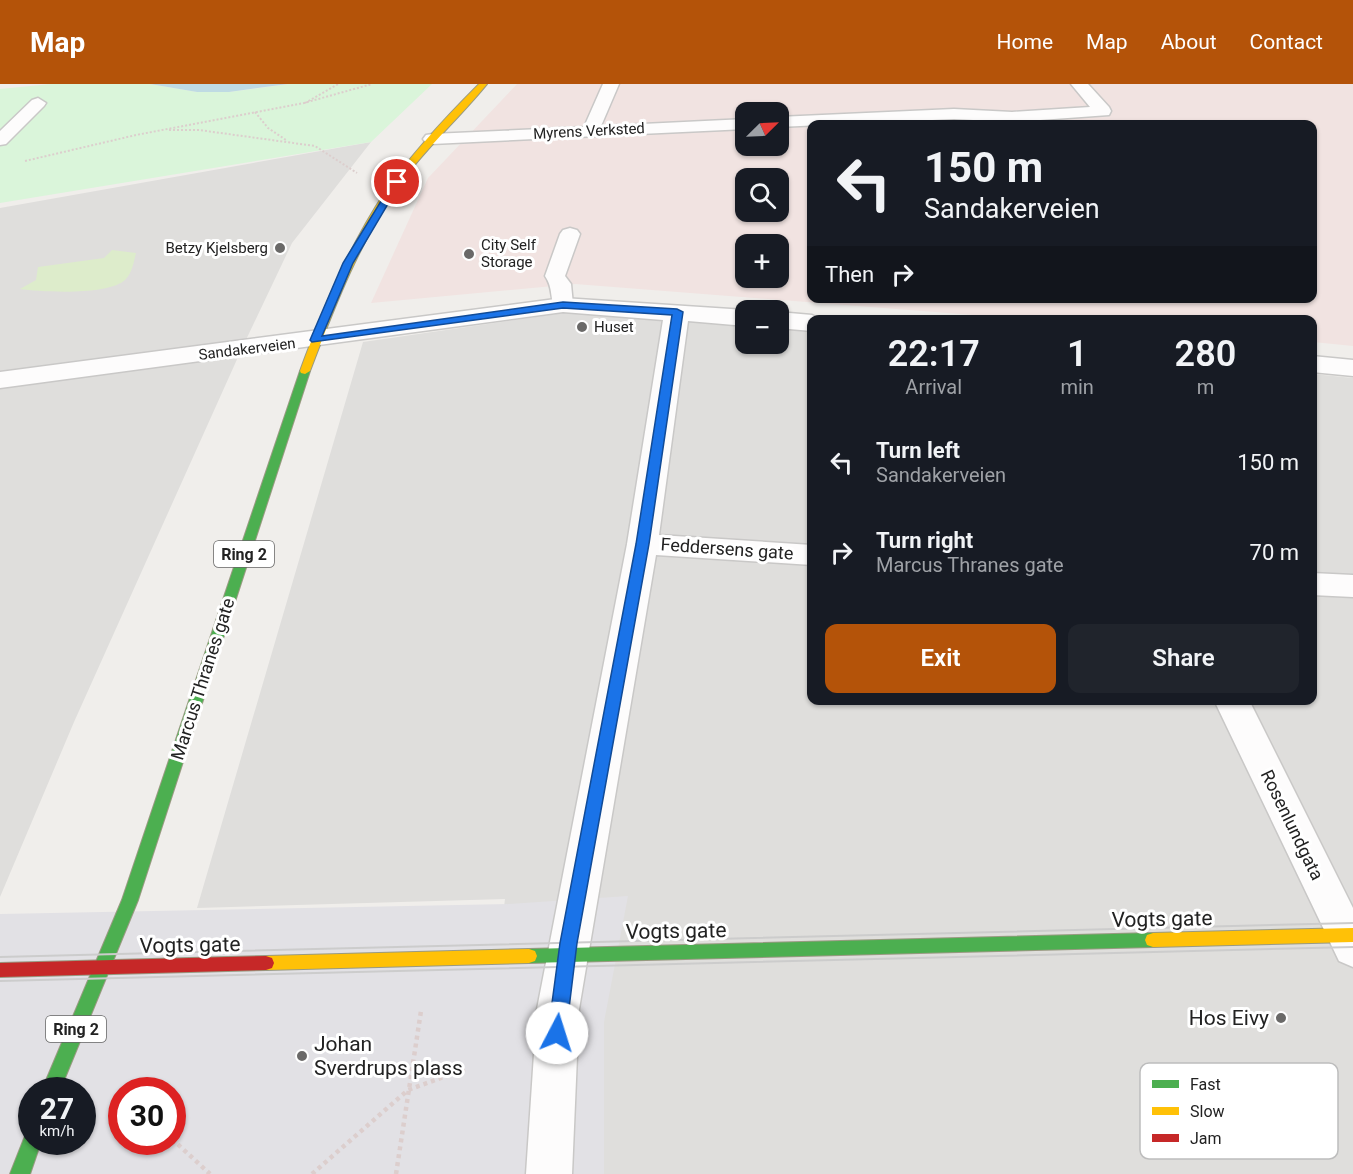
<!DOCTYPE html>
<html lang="en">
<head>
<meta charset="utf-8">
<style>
  :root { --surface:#171b24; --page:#20242c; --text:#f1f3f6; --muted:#9ea1a6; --accent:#b45309 }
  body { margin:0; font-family:Roboto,sans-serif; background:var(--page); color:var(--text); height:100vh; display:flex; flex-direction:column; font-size:22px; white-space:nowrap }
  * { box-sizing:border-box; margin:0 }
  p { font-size:20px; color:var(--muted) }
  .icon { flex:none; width:33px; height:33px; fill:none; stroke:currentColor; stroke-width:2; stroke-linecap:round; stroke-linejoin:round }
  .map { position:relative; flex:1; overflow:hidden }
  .sheet { position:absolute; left:807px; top:231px; width:510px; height:390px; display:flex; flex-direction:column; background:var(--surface); border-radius:12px; box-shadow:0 2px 4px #0004 }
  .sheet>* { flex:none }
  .banner { position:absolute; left:807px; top:36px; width:510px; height:183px; border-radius:12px; box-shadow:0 2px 4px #0004; background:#171b24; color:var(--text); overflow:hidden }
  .needle { width:39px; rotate:66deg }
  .controls { position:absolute; left:735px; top:18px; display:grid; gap:12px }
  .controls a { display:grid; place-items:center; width:54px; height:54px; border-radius:12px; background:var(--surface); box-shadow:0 2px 4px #0004; font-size:30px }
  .speed { position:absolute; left:18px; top:993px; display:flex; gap:12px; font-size:30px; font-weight:700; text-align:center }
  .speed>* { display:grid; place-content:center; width:78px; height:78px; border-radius:50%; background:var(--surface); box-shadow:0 2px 4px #0004; line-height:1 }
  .speed small { font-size:15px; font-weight:400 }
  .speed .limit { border:9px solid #d22; background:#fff; color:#111 }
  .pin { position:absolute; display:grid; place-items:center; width:51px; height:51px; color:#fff; margin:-26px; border:3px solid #fff; border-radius:50%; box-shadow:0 2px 6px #0007 }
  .me { position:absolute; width:66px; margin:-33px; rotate:5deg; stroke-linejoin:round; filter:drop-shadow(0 0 4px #0008) }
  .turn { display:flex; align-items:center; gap:21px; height:126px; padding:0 18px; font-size:27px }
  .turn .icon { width:78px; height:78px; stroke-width:2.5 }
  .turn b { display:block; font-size:42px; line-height:51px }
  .then { display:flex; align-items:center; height:57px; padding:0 18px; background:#0003; gap:12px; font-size:22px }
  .eta { display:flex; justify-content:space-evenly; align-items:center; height:102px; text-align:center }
  .eta b { font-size:36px; font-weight:600; line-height:42px }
  .button { display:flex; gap:12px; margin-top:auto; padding:12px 18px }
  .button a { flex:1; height:69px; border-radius:12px; background:var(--accent); color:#fff; font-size:24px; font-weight:600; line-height:69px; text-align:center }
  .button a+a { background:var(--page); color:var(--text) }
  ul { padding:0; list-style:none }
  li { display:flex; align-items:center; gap:18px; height:90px; padding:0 18px }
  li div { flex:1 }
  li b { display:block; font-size:22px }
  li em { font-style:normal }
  header { display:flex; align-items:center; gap:36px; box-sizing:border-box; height:84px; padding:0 30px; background:var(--accent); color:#fff }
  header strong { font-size:28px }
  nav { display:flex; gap:33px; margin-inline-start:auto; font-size:21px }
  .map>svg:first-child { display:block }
  .residential { fill:#dfdedc }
  .commercial { fill:#f1e3e1; fill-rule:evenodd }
  .grass { fill:#ddeccb }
  .park { fill:#daf5da }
  .plaza { fill:#e2e1e5; fill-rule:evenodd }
  .water { fill:#bfdbe3 }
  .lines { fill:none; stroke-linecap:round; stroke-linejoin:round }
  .lane-casing { stroke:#c9c8c7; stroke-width:3 }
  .street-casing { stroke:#c9c8c7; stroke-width:3 }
  .fast-casing { stroke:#999a82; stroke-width:2 }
  .slow-casing { stroke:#999a82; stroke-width:2 }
  .jam-casing { stroke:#999a82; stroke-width:2 }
  .path-far1 { stroke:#dccecd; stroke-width:2; stroke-dasharray:2 2; stroke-linecap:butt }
  .path { stroke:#dccecd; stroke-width:4.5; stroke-dasharray:4 4; stroke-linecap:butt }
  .lane { fill:#fdfcfc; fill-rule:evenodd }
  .street { fill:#fdfcfc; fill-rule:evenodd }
  .fast { fill:#4caf50; fill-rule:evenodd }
  .slow { fill:#ffc107; fill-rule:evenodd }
  .jam { fill:#c62828; fill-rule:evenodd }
  .tram { stroke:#ccc; stroke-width:2 }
  .route { fill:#1a73e8; stroke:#114b97; stroke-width:1.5 }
  .poi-dot { fill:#6a6968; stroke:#fff; stroke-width:2 }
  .labels { text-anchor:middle; stroke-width:6; stroke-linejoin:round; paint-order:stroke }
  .far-street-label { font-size:15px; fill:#222; stroke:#fff }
  .far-poi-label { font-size:15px; fill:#222; stroke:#fff; text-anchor:start }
  .shield { fill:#fff; stroke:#646464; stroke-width:1.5 }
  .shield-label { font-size:16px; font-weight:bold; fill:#222 }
  .street-label { font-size:18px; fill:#222; stroke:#fff }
  .near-street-label { font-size:21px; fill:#222; stroke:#fff }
  .near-poi-label { font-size:21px; fill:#222; stroke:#fff; text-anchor:end }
  .key { fill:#fff; stroke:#bdbdbd; stroke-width:1.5 }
  .key-label { font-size:16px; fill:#222 }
</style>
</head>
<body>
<header>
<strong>Map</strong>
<nav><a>Home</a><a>Map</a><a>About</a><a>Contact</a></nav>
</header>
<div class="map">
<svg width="1353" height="1090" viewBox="0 0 1353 1090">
  <rect width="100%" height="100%" fill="#f0eeeb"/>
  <path class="residential" d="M371 58 292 159 243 262 74 638 0 813V124Z
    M584 226 745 240 746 260H778L779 243 811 246 812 616H1312L1313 290 1353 294V1090H471L505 815 197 824 363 258Z"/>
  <path class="commercial" d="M517 0H1353V262L1313 258 1312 236 1024 235 575 200 371 219 428 94ZM746 28H778V62H746ZM812 40H1312V214H812ZM746 94H778V128H746ZM746 160H778V194H746Z"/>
  <path class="grass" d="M112 166 136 169C134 177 132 189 126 195 110 212 43 208 20 205L36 196 38 183 104 174Z"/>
  <path class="park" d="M51 0H150L197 8H229L289 0H432L371 58 0 119V5Z"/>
  <path class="plaza" d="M628 812 604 938V1090H0V830L509 820ZM32 1006H82V1058H32ZM122 1006H172V1058H122Z"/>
  <path class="water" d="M150 0H288L229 8H197Z"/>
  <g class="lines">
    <defs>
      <path id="lane" d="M603 0H619L601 42 746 35V45L432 60 426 59 423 55 426 51 432 50 584 43Z
        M1071 0H1088L1109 23 1111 27 1109 31 1012 38 954 35 778 43V33L954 25 1012 28 1090 23Z
        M38 14 46 19 44 22 6 60 0 61V47L32 16Z
        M570 144 577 146 580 150 565 192 571 200 573 221 570 225H556C549 215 554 205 545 192L560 150 563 146Z"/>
      <path id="street" d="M563 214 746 226V242L688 237 659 451 812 461V481L656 471 579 925 572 1090H526L537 925 627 460 663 236 563 228 0 304V288Z
        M778 228 812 231 822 236H812V247L778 244Z
        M1312 272 1353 276V292L1312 288Z
        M1312 489 1353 491V513L1312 511Z
        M1214 616H1249L1353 824V883L1339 877Z"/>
      <path id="fast" d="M305 284 310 287 138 816 60 1006H42L122 816 300 287Z
        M1153 849 1159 851 1161 856 1159 861 1153 863 529 879 523 877 521 872 523 867 529 865Z
        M32 1049V1058H41L30 1090H10L25 1052Z"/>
      <path id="slow" d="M479 0H487C460 33 428 62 402 97 361 154 335 221 310 287L305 290 301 289 300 287C323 225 348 164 385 108 412 69 445 34 479 0Z
        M1353 844V858L1153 863 1147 861 1145 856 1147 851 1153 849Z
        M529 865 535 867 537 872 535 877 529 879 266 886 260 884 258 879 260 874 266 872Z"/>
      <path id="jam" d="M266 872 272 874 274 879 272 884 266 886 0 893V879Z"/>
    </defs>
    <use href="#lane" class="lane-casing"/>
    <use href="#street" class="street-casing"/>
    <use href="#fast" class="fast-casing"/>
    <use href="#slow" class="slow-casing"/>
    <use href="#jam" class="jam-casing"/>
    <path class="path-far1" d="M305 19 338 0
      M255 28 268 44 286 56
      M169 46H199L315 62 357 89
      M25 77 136 51 304 19 372 0"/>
    <path class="path" d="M172 1055 210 1090
      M312 1090 408 1006 468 984
      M396 1090 421 927"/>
    <use href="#lane" class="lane"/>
    <use href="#street" class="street"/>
    <use href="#fast" class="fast"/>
    <use href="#slow" class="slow"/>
    <use href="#jam" class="jam"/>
    <path class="tram" d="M0 873 1353 839
      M0 897 1353 863"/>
  </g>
  <path class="route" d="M394 96 401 98 353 179 322 252 563 218 677 225 683 228 649 460 577 859 566 949 563 954 557 957 551 954 548 949 560 859 636 460 672 231 563 224 312 258 310 256 343 179Z"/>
  <g class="poi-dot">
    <circle cx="280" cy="164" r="6"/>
    <circle cx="469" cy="170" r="6"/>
    <circle cx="582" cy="243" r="6"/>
    <circle cx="1281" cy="934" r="6"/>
    <circle cx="302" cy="972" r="6"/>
  </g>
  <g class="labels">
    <g class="far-street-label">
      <text transform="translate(589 47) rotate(-3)" y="5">Myrens Verksted</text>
      <text transform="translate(247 265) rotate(-7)" y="5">Sandakerveien</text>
    </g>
    <g class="far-poi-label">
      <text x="481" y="166">City Self<tspan x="481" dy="17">Storage</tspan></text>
      <text x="268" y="169" text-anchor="end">Betzy Kjelsberg</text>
      <text x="594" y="248">Huset</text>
    </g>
    <g class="shield">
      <rect x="214" y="457" width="60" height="26" rx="4.5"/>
      <rect x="46" y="932" width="60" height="26" rx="4.5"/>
    </g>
    <g class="shield-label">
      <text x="244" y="476">Ring 2</text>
      <text x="76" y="951">Ring 2</text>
    </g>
    <g class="street-label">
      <text transform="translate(727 465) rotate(4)" y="6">Feddersens gate</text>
      <text transform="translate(203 595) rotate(-72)" y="6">Marcus Thranes gate</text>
      <text transform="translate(1292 741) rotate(64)" y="6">Rosenlundgata</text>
    </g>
    <g class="near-street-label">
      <text transform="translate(1162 835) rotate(-1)" y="7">Vogts gate</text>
      <text transform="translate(676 847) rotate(-1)" y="7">Vogts gate</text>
      <text transform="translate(190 861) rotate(-1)" y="7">Vogts gate</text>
    </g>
    <g class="near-poi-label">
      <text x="1269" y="941">Hos Eivy</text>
      <text x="314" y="967" text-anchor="start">Johan<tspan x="314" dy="24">Sverdrups plass</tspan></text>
    </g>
  </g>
  <rect x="1140" y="979" width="198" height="96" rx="9" class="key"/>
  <rect x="1152" y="996" width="27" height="8" fill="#4caf50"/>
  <rect x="1152" y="1023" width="27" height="8" fill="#ffc107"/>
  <rect x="1152" y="1050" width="27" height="8" fill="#c62828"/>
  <g class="key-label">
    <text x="1190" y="1006">Fast</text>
    <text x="1190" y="1033">Slow</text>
    <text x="1190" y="1060">Jam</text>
  </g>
</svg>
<div class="controls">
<a><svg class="needle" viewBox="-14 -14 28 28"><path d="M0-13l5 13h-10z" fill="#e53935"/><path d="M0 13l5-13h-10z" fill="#9ea1a6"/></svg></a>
<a><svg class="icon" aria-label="search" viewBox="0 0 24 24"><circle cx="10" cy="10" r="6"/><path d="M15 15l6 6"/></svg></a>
<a>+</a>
<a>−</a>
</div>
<div class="speed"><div>27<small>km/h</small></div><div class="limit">30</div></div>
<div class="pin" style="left:397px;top:98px;background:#d93025"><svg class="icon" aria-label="arrive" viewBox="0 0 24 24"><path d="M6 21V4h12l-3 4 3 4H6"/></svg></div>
<svg class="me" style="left:557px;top:949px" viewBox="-20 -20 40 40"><circle r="19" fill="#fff"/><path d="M0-13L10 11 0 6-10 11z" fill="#1a73e8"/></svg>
<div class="banner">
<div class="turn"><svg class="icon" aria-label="left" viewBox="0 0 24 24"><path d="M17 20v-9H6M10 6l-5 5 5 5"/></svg><div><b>150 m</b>Sandakerveien</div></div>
<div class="then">Then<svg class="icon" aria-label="right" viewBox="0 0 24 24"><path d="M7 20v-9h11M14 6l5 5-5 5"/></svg></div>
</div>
<section class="sheet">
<div class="eta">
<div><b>22:17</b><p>Arrival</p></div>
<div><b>1</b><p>min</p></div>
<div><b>280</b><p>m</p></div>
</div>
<ul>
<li><svg class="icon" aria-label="left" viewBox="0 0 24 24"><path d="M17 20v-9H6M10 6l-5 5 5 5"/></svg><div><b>Turn left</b><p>Sandakerveien</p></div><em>150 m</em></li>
<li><svg class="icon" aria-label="right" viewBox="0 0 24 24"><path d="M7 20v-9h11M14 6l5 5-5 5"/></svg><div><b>Turn right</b><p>Marcus Thranes gate</p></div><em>70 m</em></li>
</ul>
<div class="button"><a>Exit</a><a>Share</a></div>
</section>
</div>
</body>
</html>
